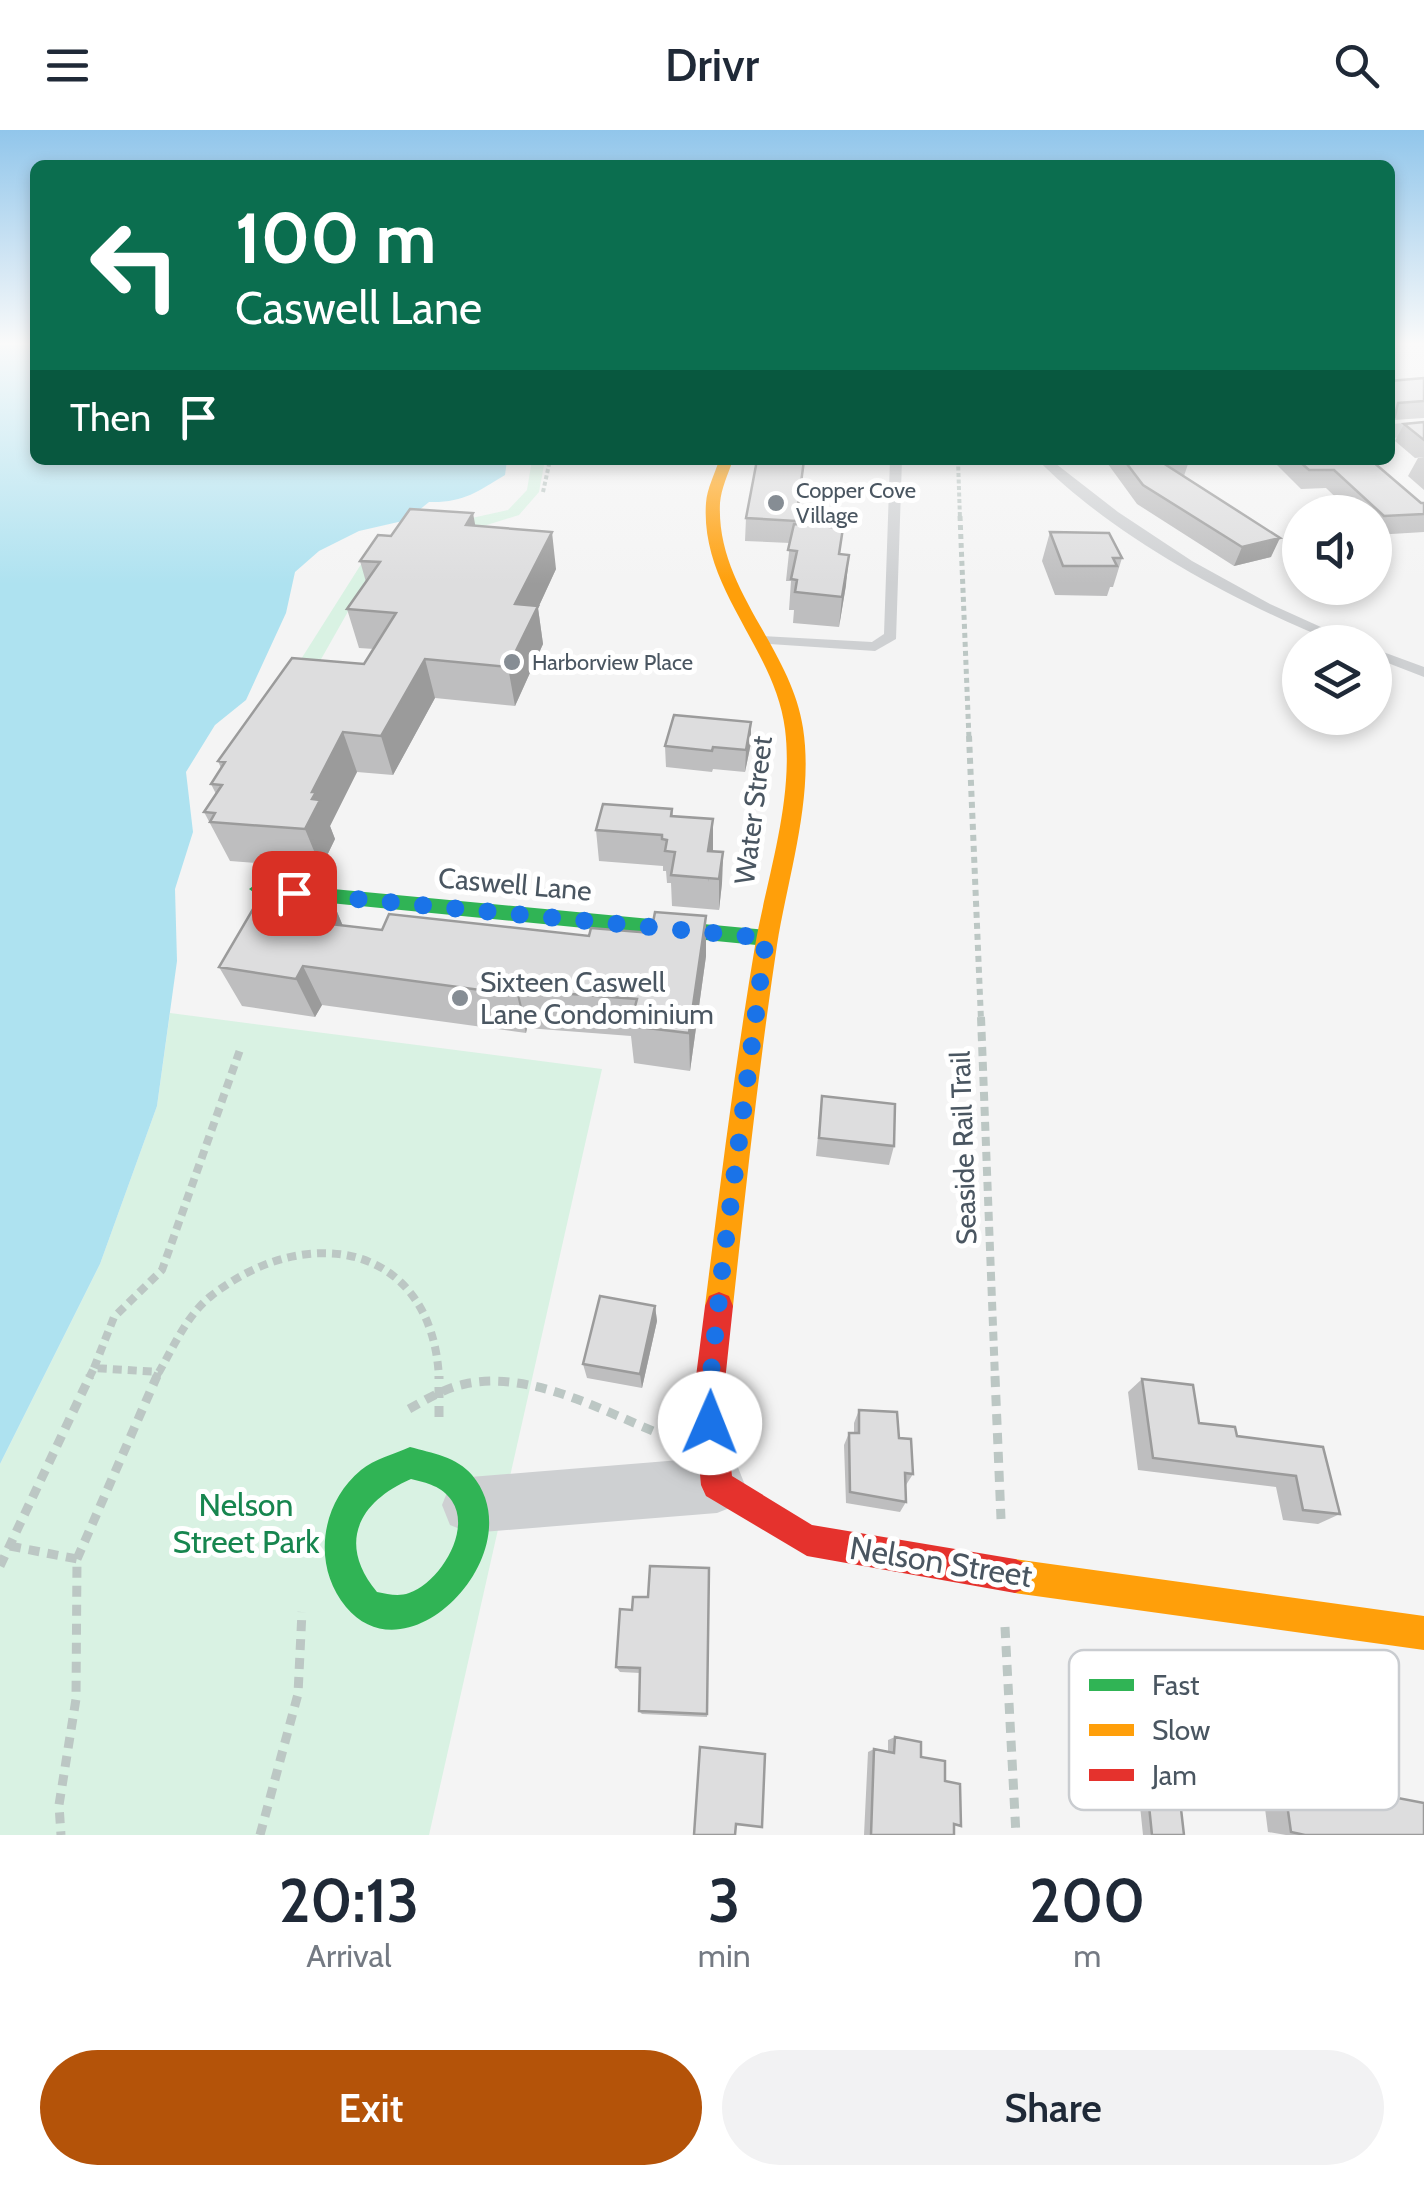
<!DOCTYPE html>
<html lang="en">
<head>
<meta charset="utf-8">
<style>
  :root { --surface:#fff; --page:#f2f2f3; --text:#1f2937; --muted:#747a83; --accent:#b45309 }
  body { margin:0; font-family:Cabin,sans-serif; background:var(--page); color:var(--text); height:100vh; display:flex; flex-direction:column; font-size:38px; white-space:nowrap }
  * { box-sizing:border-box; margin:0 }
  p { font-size:32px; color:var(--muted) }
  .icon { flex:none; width:55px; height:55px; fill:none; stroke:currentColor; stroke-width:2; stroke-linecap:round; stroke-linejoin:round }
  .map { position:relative; height:1705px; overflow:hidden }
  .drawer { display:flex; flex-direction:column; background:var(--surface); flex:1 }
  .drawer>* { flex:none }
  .banner { position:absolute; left:30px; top:30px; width:1365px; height:305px; border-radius:15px; box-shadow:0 5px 15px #0003; background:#0b6e4f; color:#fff; overflow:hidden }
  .fabs { position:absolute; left:1282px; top:365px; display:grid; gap:20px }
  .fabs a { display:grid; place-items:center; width:110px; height:110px; border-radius:50%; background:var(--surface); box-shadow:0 5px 15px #0003; font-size:50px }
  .pin { position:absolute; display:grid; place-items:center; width:85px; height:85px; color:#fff; margin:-42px; border-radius:20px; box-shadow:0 5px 15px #0006 }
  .me { position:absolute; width:110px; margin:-55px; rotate:1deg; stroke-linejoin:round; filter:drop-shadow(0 0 8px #0008) }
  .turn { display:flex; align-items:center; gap:35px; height:210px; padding:0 40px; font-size:45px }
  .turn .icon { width:130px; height:130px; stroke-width:2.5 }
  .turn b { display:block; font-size:70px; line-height:85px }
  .then { display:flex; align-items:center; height:95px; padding:0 40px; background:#0003; gap:20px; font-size:38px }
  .eta { display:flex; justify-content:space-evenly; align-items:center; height:170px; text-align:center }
  .eta b { font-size:60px; font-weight:600; line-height:70px }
  .primary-button { display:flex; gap:20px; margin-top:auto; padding:20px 40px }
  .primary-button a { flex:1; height:115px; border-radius:60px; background:var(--accent); color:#fff; font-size:40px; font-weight:600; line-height:115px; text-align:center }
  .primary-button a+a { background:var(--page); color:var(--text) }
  header { display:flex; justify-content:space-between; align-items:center; height:130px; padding:0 40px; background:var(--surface); font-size:45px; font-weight:600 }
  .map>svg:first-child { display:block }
  .green { fill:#d9f2e3 }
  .water { fill:#aee2f0 }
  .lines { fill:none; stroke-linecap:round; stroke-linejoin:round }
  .path-far4 { stroke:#bcc7c4; stroke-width:4; stroke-dasharray:4 2.5; stroke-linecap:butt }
  .path-far3 { stroke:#bcc7c4; stroke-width:5; stroke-dasharray:5 4; stroke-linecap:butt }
  .path-far2 { stroke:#bcc7c4; stroke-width:6; stroke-dasharray:6 5; stroke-linecap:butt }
  .path-far1 { stroke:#bcc7c4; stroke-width:8; stroke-dasharray:9 6; stroke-linecap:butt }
  .path { stroke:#bcc7c4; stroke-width:9; stroke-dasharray:11 8; stroke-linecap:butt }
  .lane { fill:#ced0d2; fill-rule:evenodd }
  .street { fill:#ced0d2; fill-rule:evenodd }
  .fast { fill:#30b455; fill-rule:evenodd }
  .slow { fill:#ff9f0a; fill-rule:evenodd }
  .jam { fill:#e5322d; fill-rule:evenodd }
  .wall { fill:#bebebf }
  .shaded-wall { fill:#9b9b9b }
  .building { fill:#ddddde; stroke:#9b9b9b; stroke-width:2.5 }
  .route { stroke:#1a73e8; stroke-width:18; stroke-dasharray:0 32.4 }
  .poi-dot { fill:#868d94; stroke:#fff; stroke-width:4 }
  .labels { text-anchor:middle; stroke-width:10; stroke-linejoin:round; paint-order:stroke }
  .far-poi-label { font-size:22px; fill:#4a5661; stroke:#fff; text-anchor:start }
  .street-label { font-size:28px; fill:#4a5661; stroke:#fff }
  .poi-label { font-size:28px; fill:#4a5661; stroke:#fff; text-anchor:start }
  .near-park-label { font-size:32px; fill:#17864f; stroke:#fff }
  .near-street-label { font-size:32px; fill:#4a5661; stroke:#fff }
  .key { fill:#fff; stroke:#c9ccd0; stroke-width:2.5 }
  .key-label { font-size:28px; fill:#4a5661 }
</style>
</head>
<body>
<header><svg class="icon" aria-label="menu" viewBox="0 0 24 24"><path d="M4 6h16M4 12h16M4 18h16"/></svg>Drivr<svg class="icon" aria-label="search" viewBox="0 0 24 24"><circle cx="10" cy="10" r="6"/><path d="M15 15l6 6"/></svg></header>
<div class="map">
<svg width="1424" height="1705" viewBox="0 0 1424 1705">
  <rect width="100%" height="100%" fill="#f4f4f4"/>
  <path class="green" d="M532 330H545L539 362 519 385 458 404 350 478 307 554 279 564 377 409 508 380 527 360Z
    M170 883 602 939 429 1705H0V1334L100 1134 157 976Z"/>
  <path class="water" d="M0 215H35V330H507L505 345C477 362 463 373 429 372L407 390 359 401 319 421 295 442 286 483 246 570 215 595 186 642 193 702 175 759 177 831 157 976 100 1134 0 1334Z"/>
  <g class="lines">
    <path class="path-far4" d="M958 330 960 389
      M543 362 550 330"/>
    <path class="path-far3" d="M960 386 969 609"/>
    <path class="path-far2" d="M969 606 981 890"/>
    <path class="path-far1" d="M981 887 995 1248
      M94 1238 114 1187 162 1140 241 917
      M89 1248 94 1238 159 1242C174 1216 187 1185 211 1166 306 1091 432 1112 439 1248
      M156 1248 158 1243"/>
    <path class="path" d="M995 1246 1001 1389
      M409 1279C427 1269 445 1258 465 1254 529 1240 601 1280 658 1303
      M439 1287V1246
      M10 1416 77 1429 76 1569 59 1675 61 1705
      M77 1429 157 1246
      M0 1436 90 1246
      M1005 1497 1016 1705
      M260 1705 298 1564 302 1482"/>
    <path class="lane" d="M890 330H902L896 509 875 521 756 513 754 510 761 506 872 512 884 504Z
      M1038 330H1051L1118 382 1192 431 1270 474 1354 512H1335C1237 473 1112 406 1038 330Z
      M1375 519 1424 537V547L1375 528Z"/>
    <path class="street" d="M1424 292V306L1390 308V294Z
      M717 1327 737 1335 745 1355 737 1375 717 1383 470 1403 450 1395 442 1375 450 1355 470 1347Z"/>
    <path class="fast" d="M259 752 766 800 777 808 766 816 259 766 249 759Z
      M410 1317C432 1323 457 1327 472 1345 535 1420 409 1553 346 1477 312 1436 320 1374 361 1340 374 1329 395 1324 410 1317ZM411 1349C427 1353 442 1356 452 1371 472 1401 439 1453 409 1463 398 1467 388 1464 377 1462 337 1414 358 1372 411 1349Z"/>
    <path class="slow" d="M719 330H733C728 344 721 359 720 373 716 459 791 517 803 598 814 668 788 746 777 815 759 935 746 1056 733 1176L729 1186 719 1190 709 1186 705 1176C720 1056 735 935 755 816 767 747 794 670 785 599 775 518 700 459 706 373 707 358 715 344 719 330Z
      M1015 1429 1424 1486V1520L1015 1463 1003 1458 998 1446 1003 1434Z"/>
    <path class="jam" d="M719 1162 729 1166 733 1176 723 1270 732 1346 812 1395 1015 1429 1027 1434 1032 1446 1027 1458 1015 1463 807 1426 706 1366 701 1355 693 1270 705 1176 709 1166Z"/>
  </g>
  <path class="wall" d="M1424 248V288L1393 290 1390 296V251Z
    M1424 292V327L1415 328 1395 311 1404 294Z
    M1424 327V360L1408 346 1418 328Z
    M757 330 797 394 840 424 846 455 839 497 793 493 794 480H789L791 451H786L790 413 745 411 746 388Z
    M1105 330H1188L1189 331 1184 346 1271 427 1234 436 1137 374Z
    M1272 330H1364L1421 373H1424V402L1375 405V382H1351L1326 358 1301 359Z
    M476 396 556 439 538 478 543 514 515 576 435 568 393 645 357 642 330 696 335 709 321 738 230 731 204 682 216 664 211 654 221 638 218 631 364 534 374 519 359 518 347 479 366 452 360 431 391 406Z
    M1050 402 1122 428 1113 457H1110L1107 466 1055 465 1042 431Z
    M751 592V613L745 642 713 639 712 642 666 637 665 616Z
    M672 679 673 686 713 721 723 722 722 753 719 780 672 776 671 753H667L666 741H663V736L599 731 596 700Z
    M333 772 343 796 382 800 589 806 706 826 690 941 634 933 631 906 527 898 526 903 322 875 315 887 242 876 219 837Z
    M822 966 894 1016 889 1035 816 1026Z
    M655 1176 657 1191 642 1258 587 1248 583 1234Z
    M1142 1249 1199 1293 1237 1306 1323 1317 1340 1384 1318 1394 1283 1390 1276 1357 1138 1340 1128 1262Z
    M859 1280 899 1308 913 1344 906 1355V1372L900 1382 846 1373 844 1315 849 1303H854V1293Z
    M709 1438 707 1587 642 1584 639 1581 640 1543 620 1542 616 1537 632 1480 648 1467Z
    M895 1607 921 1627 945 1651 961 1696 954 1695V1705H864L868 1622 874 1619 888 1622V1610Z
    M1283 1646 1424 1705H1286L1268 1702 1261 1647Z
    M1139 1666H1148L1184 1705H1143Z"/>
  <path class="shaded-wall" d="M804 330V335L794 413 796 391Z
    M473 383 480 421 466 395Z
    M552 402 556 439 538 478 543 514 515 576 508 537 515 474Z
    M1280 408 1271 427 1234 436 1242 417Z
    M849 425 846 455 839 497 842 467Z
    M425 529 435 568 393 645 381 606Z
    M751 592V613L745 642 746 620Z
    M343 602 357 642 330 696 335 709 321 738 305 699 312 669V662Z
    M713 689V720L708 752V721Z
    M723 722 722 753 719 780V749Z
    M333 772 349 811 321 793Z
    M706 786V826L690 941 689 903Z
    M303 836 322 875 315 887 296 849Z
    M518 860 527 898 526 903 517 865Z
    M655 1176 657 1191 642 1258 640 1244Z"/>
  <path class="building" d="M1424 248V271L1398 273 1395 286 1390 282V251Z
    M1424 292V310L1404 294Z
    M757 330H804L796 391 746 388Z
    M1124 330H1188L1189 331 1163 333 1280 408 1242 417 1143 355Z
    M1298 330 1372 331 1421 373H1424V384L1384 386 1334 340H1309Z
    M410 379 473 383 466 395 552 402 515 474 538 476 508 537 425 529 381 606 343 602 312 662H316L312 669 320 670 305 699 210 692 215 683 204 682 222 655 211 654 225 632 218 631 292 528 364 534 396 483 347 479 380 432 360 431 378 405 391 406Z
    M794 394 843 398 839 424 849 425 842 467 795 462 797 450 791 449 797 421 788 420Z
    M1050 402 1109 403 1122 428H1113L1117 436H1063Z
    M674 585 751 592 746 620 713 617 712 621 665 616Z
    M603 674 672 679 671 686 713 689 708 721 723 722 719 749 671 745 675 722 665 721 667 710 662 709V705L596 700Z
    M263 762 333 772 321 793 382 800 389 784 589 806 591 798 651 803 655 782 706 786 689 903 630 896 637 869 518 860 517 865 303 836 296 849 219 837Z
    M822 966 895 974 894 1016 819 1008Z
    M600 1166 655 1176 640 1244 583 1234Z
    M1142 1249 1193 1255 1199 1293 1235 1297 1237 1306 1323 1317 1340 1384 1303 1380 1296 1346 1153 1328Z
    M859 1280 897 1282 899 1308 911 1309 913 1344 905 1343 906 1372 850 1362 849 1303H859Z
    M650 1436 709 1438 707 1584 639 1581 640 1538 616 1537 620 1479 632 1480 633 1467H648Z
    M895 1607 921 1612V1627L945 1631V1651L960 1654 961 1696 954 1694V1705H871L874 1619 894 1623Z
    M700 1617 765 1624 762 1697 736 1694 735 1705H694Z
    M1283 1646 1424 1673V1705H1305L1291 1702Z
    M1148 1666 1180 1670 1184 1705H1152Z"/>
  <linearGradient id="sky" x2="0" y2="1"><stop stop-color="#91c6eb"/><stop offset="0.47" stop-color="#fafafa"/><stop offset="1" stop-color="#fafafa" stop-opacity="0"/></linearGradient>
  <rect width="1424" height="454" fill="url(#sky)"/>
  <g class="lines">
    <path class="route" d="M294 763 766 808 723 1132 708 1270 710 1293"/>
  </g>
  <g class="poi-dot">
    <circle cx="776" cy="373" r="10"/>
    <circle cx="512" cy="532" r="10"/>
    <circle cx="460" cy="868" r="10"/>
  </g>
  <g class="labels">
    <g class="far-poi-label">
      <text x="796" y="368">Copper Cove<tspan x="796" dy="25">Village</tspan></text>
      <text x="532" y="540">Harborview Place</text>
    </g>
    <g class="street-label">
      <text transform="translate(753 680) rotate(-83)" y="10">Water Street</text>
      <text transform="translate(515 754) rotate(5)" y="10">Caswell Lane</text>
      <text transform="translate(963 1018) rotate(-92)" y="10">Seaside Rail Trail</text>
    </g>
    <g class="poi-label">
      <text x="480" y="862">Sixteen Caswell<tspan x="480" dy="32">Lane Condominium</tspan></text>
    </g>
    <g class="near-park-label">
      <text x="246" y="1386">Nelson<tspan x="246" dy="37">Street Park</tspan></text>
    </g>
    <g class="near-street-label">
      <text transform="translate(941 1432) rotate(9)" y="11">Nelson Street</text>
    </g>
  </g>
  <rect x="1069" y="1520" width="330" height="160" rx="15" class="key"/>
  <rect x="1089" y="1549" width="45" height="12" fill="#30b455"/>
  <rect x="1089" y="1594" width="45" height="12" fill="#ff9f0a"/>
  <rect x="1089" y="1639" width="45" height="12" fill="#e5322d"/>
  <g class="key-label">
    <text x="1152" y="1565">Fast</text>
    <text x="1152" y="1610">Slow</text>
    <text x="1152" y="1655">Jam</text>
  </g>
</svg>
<div class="fabs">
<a><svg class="icon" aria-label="sound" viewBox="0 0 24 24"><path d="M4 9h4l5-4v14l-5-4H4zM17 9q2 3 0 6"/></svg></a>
<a><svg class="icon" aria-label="layers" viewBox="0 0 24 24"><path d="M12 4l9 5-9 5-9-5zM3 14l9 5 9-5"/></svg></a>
</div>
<div class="pin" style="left:294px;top:763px;background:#d93025"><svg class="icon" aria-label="arrive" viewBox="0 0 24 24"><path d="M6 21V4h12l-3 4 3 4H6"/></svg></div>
<svg class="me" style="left:710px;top:1293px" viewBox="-20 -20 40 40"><circle r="19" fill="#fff"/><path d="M0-13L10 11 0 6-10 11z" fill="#1a73e8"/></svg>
<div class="banner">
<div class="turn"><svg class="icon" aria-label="left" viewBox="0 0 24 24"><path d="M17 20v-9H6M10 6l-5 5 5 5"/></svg><div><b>100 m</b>Caswell Lane</div></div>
<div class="then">Then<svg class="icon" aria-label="arrive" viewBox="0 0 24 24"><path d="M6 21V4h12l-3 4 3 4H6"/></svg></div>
</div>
</div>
<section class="drawer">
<div class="eta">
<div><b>20:13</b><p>Arrival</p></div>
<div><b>3</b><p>min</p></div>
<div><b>200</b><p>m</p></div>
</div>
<div class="primary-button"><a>Exit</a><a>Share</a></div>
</section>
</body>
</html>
